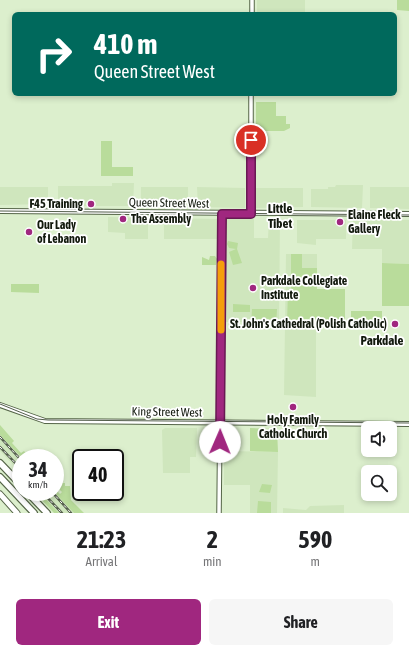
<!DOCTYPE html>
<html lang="en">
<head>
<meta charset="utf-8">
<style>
  :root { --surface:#fff; --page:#f6f6f6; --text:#202124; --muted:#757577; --accent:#a0277f }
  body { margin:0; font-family:"Asap Condensed",sans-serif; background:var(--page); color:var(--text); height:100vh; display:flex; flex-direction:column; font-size:15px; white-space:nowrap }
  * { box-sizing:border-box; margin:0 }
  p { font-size:13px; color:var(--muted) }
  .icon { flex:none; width:22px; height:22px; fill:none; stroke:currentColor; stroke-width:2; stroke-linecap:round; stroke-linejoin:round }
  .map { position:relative; height:513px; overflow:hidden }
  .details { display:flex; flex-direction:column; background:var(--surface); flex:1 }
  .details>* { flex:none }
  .hud { position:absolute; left:12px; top:12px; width:385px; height:84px; border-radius:6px; box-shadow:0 2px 6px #0003; background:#00695c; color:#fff; overflow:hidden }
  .fabs { position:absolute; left:361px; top:421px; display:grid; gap:8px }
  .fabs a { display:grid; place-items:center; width:36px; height:36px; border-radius:6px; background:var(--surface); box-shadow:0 2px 6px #0003; font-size:20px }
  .speed { position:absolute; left:12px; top:449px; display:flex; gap:8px; font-size:20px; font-weight:700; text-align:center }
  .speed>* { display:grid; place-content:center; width:52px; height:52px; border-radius:50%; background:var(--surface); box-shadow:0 2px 6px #0003; line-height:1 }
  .speed small { font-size:10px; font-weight:400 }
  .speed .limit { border:2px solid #111; border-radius:6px; background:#fff; color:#111 }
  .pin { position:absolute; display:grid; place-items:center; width:34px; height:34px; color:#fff; margin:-17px; border:2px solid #fff; border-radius:50%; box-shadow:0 1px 4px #0007 }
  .me { position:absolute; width:44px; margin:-22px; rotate:1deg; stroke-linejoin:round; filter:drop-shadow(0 0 3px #0008) }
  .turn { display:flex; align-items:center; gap:14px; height:84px; padding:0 16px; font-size:18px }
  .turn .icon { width:52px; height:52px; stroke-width:2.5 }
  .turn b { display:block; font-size:28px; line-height:34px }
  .eta { display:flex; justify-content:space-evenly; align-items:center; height:68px; text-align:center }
  .eta b { font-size:24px; font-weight:700; line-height:28px }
  .button { display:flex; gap:8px; margin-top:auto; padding:8px 16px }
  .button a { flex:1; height:46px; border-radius:6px; background:var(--accent); color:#fff; font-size:16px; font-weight:700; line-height:46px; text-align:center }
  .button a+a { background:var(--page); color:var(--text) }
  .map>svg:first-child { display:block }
  .built { fill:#cfe6bd }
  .green { fill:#b9dc9b }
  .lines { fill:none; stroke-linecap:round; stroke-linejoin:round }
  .tertiary-casing { stroke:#556548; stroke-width:5.5 }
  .secondary-casing { stroke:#556548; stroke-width:6 }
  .trunk-casing { stroke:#556548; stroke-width:7 }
  .motorway-casing { stroke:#556548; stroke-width:8 }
  .tertiary { stroke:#fff; stroke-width:3.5 }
  .secondary { stroke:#fff; stroke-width:4 }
  .trunk { stroke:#fff; stroke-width:5 }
  .motorway { stroke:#fff; stroke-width:5.5 }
  .tram { stroke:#535e4b; stroke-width:1 }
  .rail-casing { stroke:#535e4b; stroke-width:2.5 }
  .rail { stroke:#fff; stroke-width:1; stroke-dasharray:3; stroke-linecap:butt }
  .route-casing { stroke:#681953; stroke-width:10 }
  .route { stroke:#a0277f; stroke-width:7 }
  .slow { stroke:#f59e0b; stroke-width:7 }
  .poi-dot { fill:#a0277f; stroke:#fff; stroke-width:1.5 }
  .labels { text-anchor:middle; stroke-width:3.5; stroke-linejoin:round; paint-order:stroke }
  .street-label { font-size:12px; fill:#12190d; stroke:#fff }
  .poi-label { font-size:12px; font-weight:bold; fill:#12190d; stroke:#fff; text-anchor:start }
  .neighbourhood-label { font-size:13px; font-weight:bold; fill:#12190d; stroke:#fff }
</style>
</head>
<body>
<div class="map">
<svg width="409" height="513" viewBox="0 0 409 513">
  <rect width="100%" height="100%" fill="#dcefcd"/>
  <path class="built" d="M257 0H305V14H257Z
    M112 183H134L133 206H58V186H112Z
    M336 185H363L362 208 311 207V189H328V187H335Z
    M0 187H48V204L0 205Z
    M141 187H188V206L143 207 141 205Z
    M197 187 245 188V208L198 207Z
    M370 187H409V209L370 208Z
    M256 188H303V207L256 208Z
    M108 217 148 218V239H125V233L108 232Z
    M164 218 217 219V239H164Z
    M227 219H254V238H268L269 219H280L279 327H251V322H226Z
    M354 219 409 220V264L382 263V249H352L353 220Z
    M297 220H346V239H316V245L297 243Z
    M286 254H317V289H345V323H316V397L284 395Z
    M165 428H197L196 457H190V473H163L162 430Z
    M0 435 22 458 21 473 0 451Z
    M224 451 278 452 277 513H250V485H224Z
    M39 492H54L74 513H59Z
    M344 505V513H283V508L306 510 310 506Z"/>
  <path class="green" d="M397 0H409V11L397 10Z
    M256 102H276V116H286V124H290V128L284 131H256Z
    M101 141H112V167H133V176H101Z
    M228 241 238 243 237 249 242 263 233 265 229 252 236 249 229 248 227 244Z
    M291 254H302V268H317V289H345V323H287L288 292 291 291Z
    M210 256H215L217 259 216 265H202V257L209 260Z
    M382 263 409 264V306H382Z
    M11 284H39V293L11 292Z
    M233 304 250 305V312H233Z
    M252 309H277L276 327H251Z
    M351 311H382V324L351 323Z
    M0 425 14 441 12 443 21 453 24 451 30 458H22L0 435Z
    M250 428 277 429 278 452 250 451Z
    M55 474 60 475 55 477 58 483H65V486H70L71 500 84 513H74L54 492 55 489 60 494 62 492 55 485Z
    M262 484 272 485 270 493 259 492Z
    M34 492H39L59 513H54Z
    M258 501 271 502V513H257Z"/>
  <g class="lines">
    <defs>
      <path id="tertiary" d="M252 14V0
        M251 214V94
        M219 513 222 213"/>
      <path id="secondary" d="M0 211 409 214
        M0 405 45 421 409 424"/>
      <path id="trunk" d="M0 494 17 513"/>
      <path id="motorway" d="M0 463 21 485
        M0 477 34 513
        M27 492 47 513"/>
    </defs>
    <use href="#tertiary" class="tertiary-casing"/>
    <use href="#secondary" class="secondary-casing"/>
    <use href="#trunk" class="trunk-casing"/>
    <use href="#motorway" class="motorway-casing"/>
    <use href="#tertiary" class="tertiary"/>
    <use href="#secondary" class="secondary"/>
    <use href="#trunk" class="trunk"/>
    <use href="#motorway" class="motorway"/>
    <path class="tram" d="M0 211 409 215
      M0 404 37 419 48 420 409 423"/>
    <defs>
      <path id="rail" d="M0 437 21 460
        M0 447 21 469
        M42 492 62 513
        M52 492 71 513"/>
    </defs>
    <use href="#rail" class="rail-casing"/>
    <use href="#rail" class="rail"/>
  </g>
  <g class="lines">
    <defs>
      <path id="route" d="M220 442 222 214H251V140"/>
    </defs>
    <use href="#route" class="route-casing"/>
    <use href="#route" class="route"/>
    <path class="slow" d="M221 330V264"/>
  </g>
  <g class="poi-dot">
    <circle cx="91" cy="204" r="4"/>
    <circle cx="123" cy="219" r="4"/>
    <circle cx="340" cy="222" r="4"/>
    <circle cx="29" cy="232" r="4"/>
    <circle cx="253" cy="288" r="4"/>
    <circle cx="395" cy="324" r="4"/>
    <circle cx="293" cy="407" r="4"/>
  </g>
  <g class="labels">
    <g class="street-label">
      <text transform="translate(169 203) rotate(1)" y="4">Queen Street West</text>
      <text transform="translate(167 412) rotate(1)" y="4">King Street West</text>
    </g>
    <g class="poi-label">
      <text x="83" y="208" text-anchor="end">F45 Training</text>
      <text x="348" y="219">Elaine Fleck<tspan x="348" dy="14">Gallery</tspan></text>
      <text x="131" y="223">The Assembly</text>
      <text x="37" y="229">Our Lady<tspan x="37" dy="14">of Lebanon</tspan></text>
      <text x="261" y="285">Parkdale Collegiate<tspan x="261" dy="14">Institute</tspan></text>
      <text x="387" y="328" text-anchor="end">St. John's Cathedral (Polish Catholic)</text>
      <text x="293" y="424" text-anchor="middle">Holy Family<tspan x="293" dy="14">Catholic Church</tspan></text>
    </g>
    <g class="neighbourhood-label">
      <text x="280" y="213">Little<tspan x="280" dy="15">Tibet</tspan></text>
      <text x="382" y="345">Parkdale</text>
    </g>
  </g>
</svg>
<div class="fabs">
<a><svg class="icon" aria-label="sound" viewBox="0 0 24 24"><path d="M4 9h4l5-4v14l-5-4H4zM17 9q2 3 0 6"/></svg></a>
<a><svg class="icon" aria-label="search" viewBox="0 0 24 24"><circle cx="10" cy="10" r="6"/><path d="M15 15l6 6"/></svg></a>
</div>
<div class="speed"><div>34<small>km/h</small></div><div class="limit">40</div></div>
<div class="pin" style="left:251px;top:140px;background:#d93025"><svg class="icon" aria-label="arrive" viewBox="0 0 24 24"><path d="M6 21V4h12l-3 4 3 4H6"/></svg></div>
<svg class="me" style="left:220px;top:442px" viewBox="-20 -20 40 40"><circle r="19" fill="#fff"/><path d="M0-13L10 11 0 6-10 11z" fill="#a0277f"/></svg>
<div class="hud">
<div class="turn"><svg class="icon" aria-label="right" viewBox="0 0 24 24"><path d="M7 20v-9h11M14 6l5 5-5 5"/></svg><div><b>410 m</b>Queen Street West</div></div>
</div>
</div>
<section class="details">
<div class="eta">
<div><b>21:23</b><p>Arrival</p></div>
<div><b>2</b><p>min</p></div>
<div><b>590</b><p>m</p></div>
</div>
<div class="button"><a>Exit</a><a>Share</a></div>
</section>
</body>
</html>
